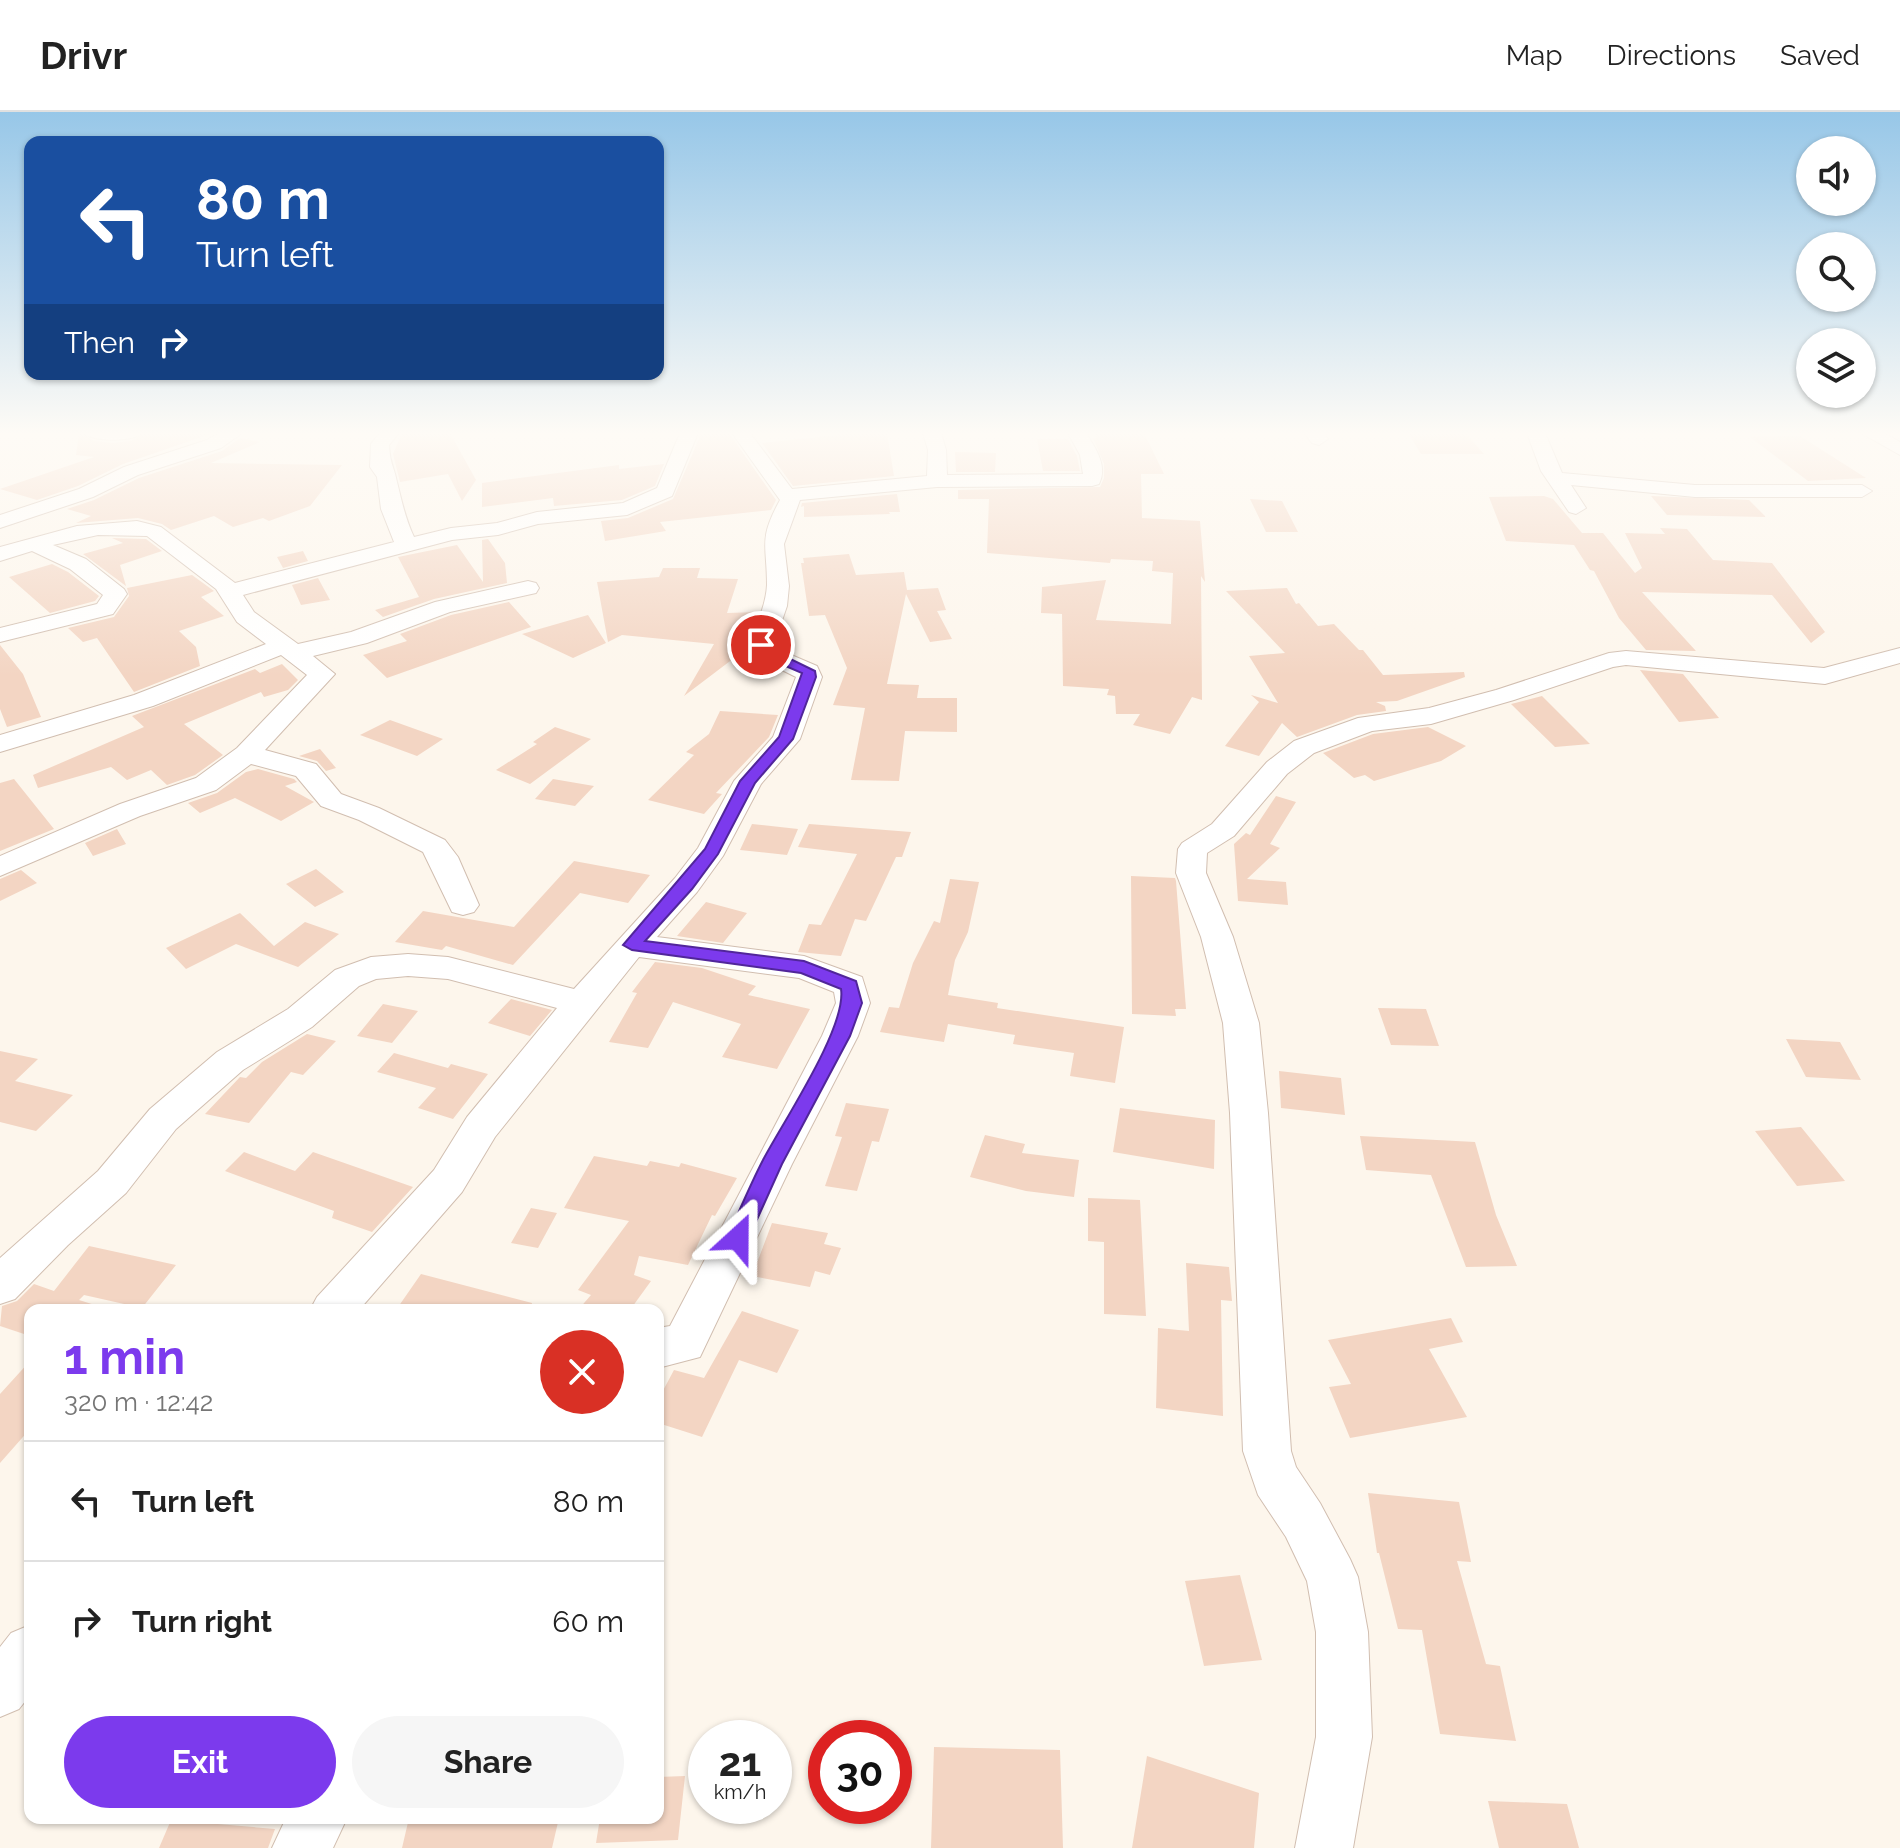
<!DOCTYPE html>
<html lang="en">
<head>
<meta charset="utf-8">
<style>
  :root { --surface:#fff; --page:#f6f6f6; --text:#222; --muted:#767676; --line:#e0e0e0; --accent:#7c3aed }
  body { margin:0; font-family:Raleway,sans-serif; background:var(--page); color:var(--text); height:100vh; display:flex; flex-direction:column; font-size:30px; white-space:nowrap }
  * { box-sizing:border-box; margin:0 }
  p { font-size:26px; color:var(--muted) }
  .icon { flex:none; width:44px; height:44px; fill:none; stroke:currentColor; stroke-width:2; stroke-linecap:round; stroke-linejoin:round }
  .map { position:relative; flex:1; overflow:hidden }
  .drawer { position:absolute; left:24px; top:1192px; width:640px; height:520px; display:flex; flex-direction:column; background:var(--surface); border-radius:16px; box-shadow:0 2px 6px #0004 }
  .drawer>* { flex:none }
  .top-card { position:absolute; left:24px; top:24px; width:640px; height:244px; border-radius:16px; box-shadow:0 2px 6px #0004; background:#1a4fa0; color:#fff; overflow:hidden }
  .tools { position:absolute; left:1796px; top:24px; display:grid; gap:16px }
  .tools a { display:grid; place-items:center; width:80px; height:80px; border-radius:50%; background:var(--surface); box-shadow:0 2px 6px #0004; font-size:40px }
  .speed { position:absolute; left:688px; top:1608px; display:flex; gap:16px; font-size:40px; font-weight:700; text-align:center }
  .speed>* { display:grid; place-content:center; width:104px; height:104px; border-radius:50%; background:var(--surface); box-shadow:0 2px 6px #0004; line-height:1 }
  .speed small { font-size:20px; font-weight:400 }
  .speed .limit { border:12px solid #d22; background:#fff; color:#111 }
  .pin { position:absolute; display:grid; place-items:center; width:68px; height:68px; color:#fff; margin:-34px; border:4px solid #fff; border-radius:50%; box-shadow:0 2px 8px #0007 }
  .me { position:absolute; width:88px; margin:-44px; rotate:24deg; stroke-linejoin:round; filter:drop-shadow(0 0 6px #0008) }
  .turn { display:flex; align-items:center; gap:28px; height:168px; padding:0 40px; font-size:36px }
  .turn .icon { width:104px; height:104px; stroke-width:2.5 }
  .turn b { display:block; font-size:56px; line-height:68px }
  .then { display:flex; align-items:center; height:76px; padding:0 40px; background:#0003; gap:16px; font-size:30px }
  .round { display:grid; place-items:center; flex:none; width:84px; height:84px; border-radius:42px; background:var(--page) }
  .head { display:flex; align-items:center; justify-content:space-between; height:136px; padding:0 40px }
  h1 { font-size:48px; font-weight:700; line-height:60px; color:var(--accent) }
  .action { display:flex; gap:16px; margin-top:auto; padding:16px 40px }
  .action a { flex:1; height:92px; border-radius:48px; background:var(--accent); color:#fff; font-size:32px; font-weight:700; line-height:92px; text-align:center }
  .action a+a { background:var(--page); color:var(--text) }
  ul { padding:0; list-style:none }
  li { display:flex; align-items:center; gap:24px; height:120px; padding:0 40px; border-top:2px solid var(--line) }
  li div { flex:1 }
  li b { display:block; font-size:30px }
  li em { font-style:normal }
  header { display:flex; align-items:center; gap:48px; box-sizing:border-box; height:112px; padding:0 40px; background:var(--surface); border-bottom:2px solid var(--line) }
  header strong { font-size:38px }
  nav { display:flex; gap:44px; margin-inline-start:auto; font-size:28px }
  .map>svg:first-child { display:block }
  .building { fill:#f3d5c3 }
  .lines { fill:none; stroke-linecap:round; stroke-linejoin:round }
  .minor-casing { stroke:#d1beb0; stroke-width:2 }
  .minor { fill:#fff; fill-rule:evenodd }
  .route { fill:#7c3aed; stroke:#51269a; stroke-width:2 }
</style>
</head>
<body>
<header>
<strong>Drivr</strong>
<nav><a>Map</a><a>Directions</a><a>Saved</a></nav>
</header>
<div class="map">
<svg width="1900" height="1736" viewBox="0 0 1900 1736">
  <rect width="100%" height="100%" fill="#fdf6ec"/>
  <path class="building" d="M79 321 95 329 113 331 131 329 146 321H213L123 352 78 374 37 388 0 377 94 345 76 343Z
    M402 321H450L476 368 462 389 448 362 400 370 393 342Z
    M729 321 776 388 771 398 660 410 666 419 605 429 601 409 628 406 673 387 701 322Z
    M856 321H887L894 364 793 374 762 331Z
    M1144 321 1164 362H1141L1142 406 1200 409 1205 470 1201 464 1202 588 1192 585 1170 622 1133 613 1140 602H1116L1115 584 1107 583 1109 577 1063 574 1062 502 1041 501 1042 475 1106 468 1096 508 1171 512 1173 461 1152 459 1153 449 1111 447 1110 451 987 441 989 387H958V378L1100 375 1104 366V352L1093 326H1096L1094 322Z
    M1408 321H1465L1484 342H1421Z
    M1787 324H1800L1866 366 1808 369 1750 325Z
    M240 326 260 330 211 351 342 353 310 394 269 409 263 406 233 415 214 404 171 418 162 412 138 406 76 411 91 404 67 397 94 388 139 366 222 339Z
    M1037 327H1068L1077 344 1080 359H1043Z
    M955 340 996 341 995 360H956Z
    M664 352 655 374 622 388 554 394 553 386 482 395V371L619 353V357Z
    M897 382 900 400H889L890 402 804 405V394L801 395 802 391Z
    M1544 384 1553 387 1582 421H1603L1635 461 1642 456 1625 421 1665 422 1660 416 1687 417 1713 448 1772 451 1825 520 1811 531 1772 483 1642 480 1696 539 1646 538 1619 506 1594 459 1590 458 1574 433 1506 429 1489 385Z
    M1651 384 1749 388 1766 405 1667 403Z
    M1250 387 1282 389 1298 420H1266Z
    M112 426 146 427 162 439 120 453 126 474 83 442 123 431Z
    M488 427 505 451 507 471 434 487 383 505 375 498 419 485 398 445 457 433 483 470 482 428Z
    M303 439 308 449 283 456 277 445Z
    M849 442 856 463 904 460 907 478 938 476 946 498 937 499 952 527 930 530 906 482 887 572 919 573 917 586H957V620L905 619 899 669 851 668 865 596 833 593 847 556 825 503 809 504 801 451H804L803 446Z
    M52 452 68 460 99 484 95 489 50 501 9 465Z
    M663 456H700L697 466 738 467 727 501 758 500 746 537 684 584 714 532 622 523 608 530 597 470 659 465Z
    M192 463 214 479 201 485 224 504 179 519 196 535 200 554 134 580 97 526 83 530 68 516 114 505 129 484 127 476Z
    M318 466 330 488 301 493 292 473Z
    M1287 476 1296 492 1299 491 1318 514 1334 512 1359 538H1363L1383 563 1464 560 1465 565 1397 589 1376 590 1385 594 1386 599 1357 603 1297 625 1282 611 1259 644 1225 634 1259 590 1251 583 1278 591 1249 544 1285 541 1226 479Z
    M509 490 531 515 387 566 363 543 407 529 400 522 451 503Z
    M588 503 606 531 573 546 522 522Z
    M0 533 23 562 41 605 7 615 0 597Z
    M282 552 298 568 288 578 264 585 261 580 184 612 223 643 195 663 167 673 151 658 127 668 111 655 38 676 33 663 144 615 132 604 255 557 260 561Z
    M1640 558 1683 562 1719 606 1679 610Z
    M1542 584 1590 632 1555 635 1511 592Z
    M720 599 778 603 769 625 716 681 722 682 704 702 648 688 694 643 686 640 709 622Z
    M390 608 443 627 417 644 360 623Z
    M555 615 591 627 530 672 496 658 537 632 533 630Z
    M1428 615 1466 634 1441 649 1374 669 1365 663 1354 666 1323 641 1373 622Z
    M320 637 336 656 326 659 317 649 299 644Z
    M258 657 294 667 297 670 285 674 314 690 281 709 235 686 200 701 188 691 217 681 246 660Z
    M14 667 54 717 0 739V671Z
    M553 667 594 674 575 694 535 687Z
    M1276 684 1296 690 1270 732 1280 736 1247 767 1286 770 1288 793 1238 789 1234 732 1246 721 1250 723Z
    M752 712 798 717 787 743 740 738Z
    M809 712 911 720 902 745H896L866 809 855 807 841 844 798 840 809 812 821 813 857 742 798 735Z
    M117 717 126 732 93 744 85 731Z
    M574 749 650 763 628 791 580 781 513 853 446 834 442 838 395 830 423 799 514 815Z
    M316 757 344 780 315 795 286 772Z
    M21 758 37 771 0 789V767Z
    M1131 764 1175 766 1176 769 1186 897H1175L1176 904 1132 902Z
    M950 767 979 770 968 820 955 848 948 883 998 891 997 896 1124 915 1115 971 1070 964 1074 941 1013 932 1015 923 948 912 944 930 880 920 889 895 899 896 913 851 934 809 940 811Z
    M706 790 747 801 723 831 677 824Z
    M240 801 274 834 305 810 339 822 298 855 236 832 186 857 166 836Z
    M655 850 702 856 756 874 748 883 810 897 777 957 722 945 741 912 673 890 648 936 609 930 637 881 632 880Z
    M511 887 552 898 530 924 488 911Z
    M383 892 418 899 392 931 357 924Z
    M1378 896 1426 897 1439 934 1391 933Z
    M307 922 336 929 303 963 291 960 249 1011 205 1002 240 965 246 966 262 950Z
    M1786 927 1840 930 1861 968 1806 965Z
    M0 939 38 947 15 969 73 983 36 1019 0 1010Z
    M394 941 448 956 451 952 488 962 453 1007 418 996 436 976 377 960Z
    M1279 959 1341 966 1345 1003 1281 996Z
    M846 991 889 997 879 1030 872 1029 857 1079 825 1074 842 1025 835 1024Z
    M1120 996 1215 1008 1214 1057 1113 1040Z
    M1801 1015 1845 1069 1797 1074 1755 1019Z
    M985 1023 1025 1032 1022 1041 1079 1048 1074 1085 1026 1079 970 1065Z
    M1360 1024 1475 1030 1496 1103 1517 1154 1466 1155 1431 1063 1366 1058Z
    M244 1040 295 1059 313 1040 413 1075 372 1120 332 1106 334 1099 225 1059Z
    M594 1044 647 1054 650 1049 679 1055 681 1051 737 1066 715 1104 712 1103 688 1153 639 1144 634 1163 651 1169 630 1198H578L591 1183 578 1178 629 1109 564 1096Z
    M1088 1086 1140 1088 1146 1204 1104 1202V1130L1088 1129Z
    M531 1096 557 1101 538 1136 511 1131Z
    M772 1111 828 1121 824 1132 841 1136 830 1163 815 1159 810 1175 752 1164Z
    M89 1134 176 1153 142 1196 84 1183 79 1188 98 1194V1198H30V1224L0 1214 2 1194 17 1189 34 1172 54 1179Z
    M1186 1151 1229 1155 1232 1189 1221 1188 1223 1304 1156 1296 1158 1216 1189 1219Z
    M421 1162 532 1191 531 1198H396Z
    M742 1199 799 1218 777 1261 739 1248 702 1325 658 1311V1288L674 1258 704 1266Z
    M1451 1206 1463 1230 1429 1237 1467 1305 1350 1326 1329 1275 1351 1272 1328 1228Z
    M30 1249V1317L0 1351V1282Z
    M1368 1381 1459 1390 1471 1450 1457 1449 1486 1552 1500 1554 1516 1629 1440 1622 1422 1518 1398 1517 1379 1441H1377Z
    M1240 1463 1262 1548 1204 1554 1185 1469Z
    M934 1635 1060 1638 1063 1736H931Z
    M1147 1644 1259 1681 1254 1736H1132Z
    M685 1664 678 1728 596 1731 600 1706H658V1665Z
    M1488 1689 1567 1692 1579 1736H1499Z
    M409 1706H559L552 1736H402Z
    M171 1708 275 1717 268 1736H159Z"/>
  <g class="lines">
    <defs>
      <path id="minor" d="M83 321H143C132 330 94 330 83 321Z
        M219 321H242L221 336 138 363 93 385 0 416V403L79 377 124 355 207 328Z
        M380 321H399L389 333C390 353 394 354 397 370 402 390 405 406 414 425L451 416 497 411 537 400 623 391 657 376 680 321H698L672 384 627 403 538 412 498 423 452 428 243 483 254 500 298 532 351 520 435 490 528 469 536 471 539 476 536 481 450 500 367 531 313 544 335 562 265 638 316 652 341 682 379 696 445 728 458 745 479 793 474 800 463 803 452 800 423 740 359 708 321 694 296 664 251 652 216 678 140 704 0 764V744L120 692 196 666 237 636 307 563 281 543 153 594 0 640V623L134 583 266 532 237 510 216 477 147 424 98 423 53 433 86 447 124 477 127 482 113 502 0 530V516L97 492 103 483 70 457 32 439 0 449V435L77 414 137 409 161 415 235 471 394 430 381 397 377 365 370 355 371 332Z
        M732 321H750L792 377 927 364 928 338 923 321H941L946 338 947 363 1083 362 1080 343 1068 321H1086C1096 337 1108 354 1099 372L1092 374 937 375 800 388 784 432 789 474 787 494 774 532 782 539 817 554 822 565 800 627 761 672 723 744 697 780 657 825 804 844 862 865 870 891 858 924 792 1052 700 1245 658 1256V1216L670 1214 822 924 836 891 834 880 799 866 639 845 495 1025 462 1080 359 1198H310L317 1185 434 1058 467 1005 557 896 448 867 408 864 376 867 359 874 312 915 243 958 176 1017 126 1081 68 1133 15 1187 0 1192V1146L98 1059 150 997 217 940 288 897 335 858 371 845 408 842 448 845 574 877 675 766 698 736 734 669 773 625 796 565 764 549 749 533C756 514 766 493 767 473 767 432 758 428 780 388Z
        M1304 321H1324L1328 327 1319 333 1312 331Z
        M1527 321H1545L1562 361 1695 373H1862L1872 379 1862 385H1695L1571 373 1586 396 1576 402 1569 400 1541 359Z
        M1861 321H1884L1900 330V343Z
        M1900 536V551L1825 572 1626 553 1613 555 1514 588 1431 612 1372 619 1314 641 1287 662 1234 724 1207 741 1206 761 1233 825 1259 911 1268 1001 1291 1339 1296 1355 1320 1391 1350 1447 1358 1465 1368 1520 1372 1625 1353 1736H1295L1316 1625V1520L1307 1469 1286 1425 1258 1383 1243 1339 1230 1001 1223 911 1201 825 1176 761 1178 737 1182 731 1212 712 1267 650 1294 629 1358 606 1429 596 1496 578 1609 541 1626 539 1824 556Z
        M30 1513V1583L19 1597 0 1605V1535L11 1521Z
        M286 1706H347L333 1736H272Z"/>
    </defs>
    <use href="#minor" class="minor-casing"/>
    <use href="#minor" class="minor"/>
  </g>
  <linearGradient id="sky" x2="0" y2="1"><stop stop-color="#97c7e8"/><stop offset="0.57" stop-color="#fefbf6"/><stop offset="1" stop-color="#fefbf6" stop-opacity="0"/></linearGradient>
  <rect width="1900" height="564" fill="url(#sky)"/>
  <path class="route" d="M756 530H766L778 541 815 559 816 565 793 627 755 671 718 742 692 777 645 829 804 849 856 869 862 891 850 924 782 1052 746 1132 738 1135 730 1132 727 1126C739 1100 750 1073 763 1048 783 1010 847 915 841 877L801 861 632 838 623 833 705 737 740 669 779 625 802 561 769 547 756 536Z"/>
</svg>
<div class="tools">
<a><svg class="icon" aria-label="sound" viewBox="0 0 24 24"><path d="M4 9h4l5-4v14l-5-4H4zM17 9q2 3 0 6"/></svg></a>
<a><svg class="icon" aria-label="search" viewBox="0 0 24 24"><circle cx="10" cy="10" r="6"/><path d="M15 15l6 6"/></svg></a>
<a><svg class="icon" aria-label="layers" viewBox="0 0 24 24"><path d="M12 4l9 5-9 5-9-5zM3 14l9 5 9-5"/></svg></a>
</div>
<div class="speed"><div>21<small>km/h</small></div><div class="limit">30</div></div>
<div class="pin" style="left:761px;top:533px;background:#d93025"><svg class="icon" aria-label="arrive" viewBox="0 0 24 24"><path d="M6 21V4h12l-3 4 3 4H6"/></svg></div>
<svg class="me" style="left:738px;top:1126px" viewBox="-20 -20 40 40"><path d="M0-17L14 15 0 8-14 15z" fill="#7c3aed" stroke="#fff" stroke-width="4"/></svg>
<div class="top-card">
<div class="turn"><svg class="icon" aria-label="left" viewBox="0 0 24 24"><path d="M17 20v-9H6M10 6l-5 5 5 5"/></svg><div><b>80 m</b>Turn left</div></div>
<div class="then">Then<svg class="icon" aria-label="right" viewBox="0 0 24 24"><path d="M7 20v-9h11M14 6l5 5-5 5"/></svg></div>
</div>
<section class="drawer">
<div class="head"><div><h1>1 min</h1><p>320 m · 12:42</p></div><a class="round" style="background:#d93025;color:#fff"><svg class="icon" aria-label="close" viewBox="0 0 24 24"><path d="M6 6l12 12M18 6L6 18"/></svg></a></div>
<ul>
<li><svg class="icon" aria-label="left" viewBox="0 0 24 24"><path d="M17 20v-9H6M10 6l-5 5 5 5"/></svg><div><b>Turn left</b></div><em>80 m</em></li>
<li><svg class="icon" aria-label="right" viewBox="0 0 24 24"><path d="M7 20v-9h11M14 6l5 5-5 5"/></svg><div><b>Turn right</b></div><em>60 m</em></li>
</ul>
<div class="action"><a>Exit</a><a>Share</a></div>
</section>
</div>
</body>
</html>
